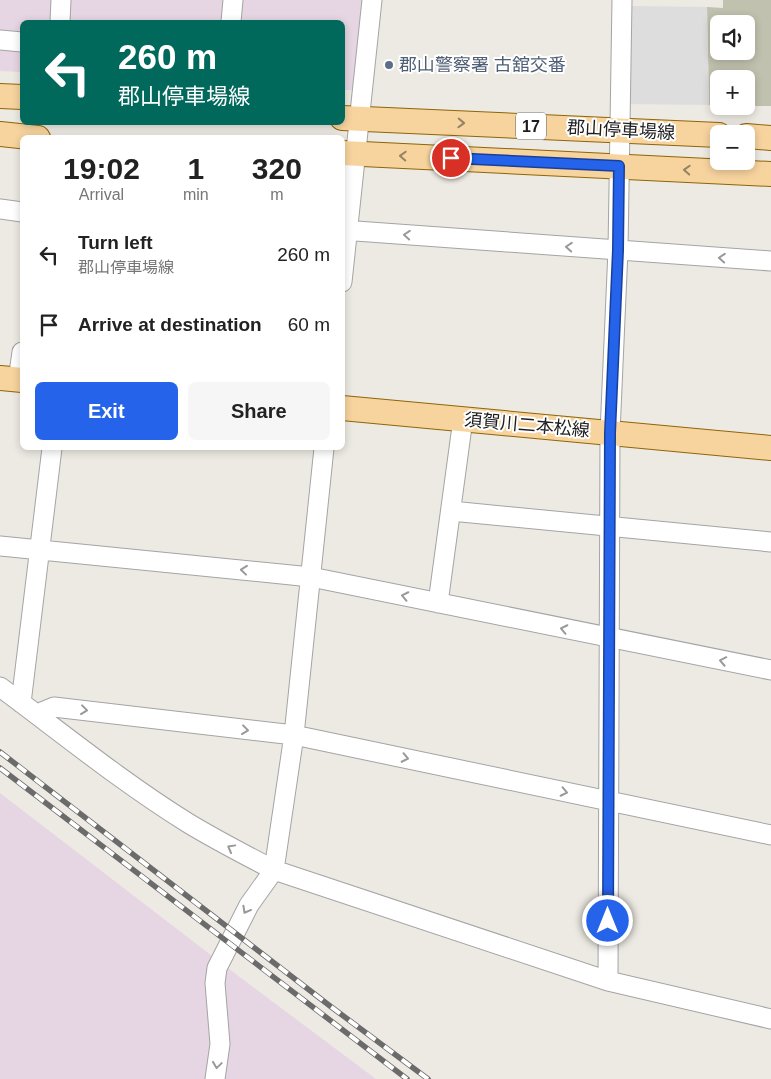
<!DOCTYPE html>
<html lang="en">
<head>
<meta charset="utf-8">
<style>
  :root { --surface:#fff; --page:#f6f6f6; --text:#222; --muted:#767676; --accent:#2563eb }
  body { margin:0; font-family:Helvetica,"Noto Sans JP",sans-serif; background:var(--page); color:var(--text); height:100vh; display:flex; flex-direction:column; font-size:19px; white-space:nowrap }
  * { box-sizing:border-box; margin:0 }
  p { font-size:16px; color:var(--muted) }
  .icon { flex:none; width:28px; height:28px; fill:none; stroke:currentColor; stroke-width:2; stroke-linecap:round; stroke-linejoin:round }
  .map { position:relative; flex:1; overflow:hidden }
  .drawer { position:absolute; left:20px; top:135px; width:325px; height:315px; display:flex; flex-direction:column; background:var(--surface); border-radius:8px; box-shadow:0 2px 8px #0003 }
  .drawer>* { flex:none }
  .top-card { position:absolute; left:20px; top:20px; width:325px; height:105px; border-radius:8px; box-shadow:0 2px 8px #0003; background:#00695c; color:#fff; overflow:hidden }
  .controls { position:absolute; left:710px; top:15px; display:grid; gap:10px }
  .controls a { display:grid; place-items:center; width:45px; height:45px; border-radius:8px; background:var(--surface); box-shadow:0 2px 8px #0003; font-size:25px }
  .pin { position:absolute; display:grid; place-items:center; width:42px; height:42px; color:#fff; margin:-21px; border:2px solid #fff; border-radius:50%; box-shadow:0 1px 5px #0007 }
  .me { position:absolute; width:55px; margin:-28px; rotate:0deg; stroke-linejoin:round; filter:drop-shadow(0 0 4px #0008) }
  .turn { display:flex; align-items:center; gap:18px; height:105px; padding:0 15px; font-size:22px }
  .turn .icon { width:65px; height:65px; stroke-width:2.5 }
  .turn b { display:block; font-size:35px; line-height:42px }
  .eta { display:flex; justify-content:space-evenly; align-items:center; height:85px; text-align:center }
  .eta b { font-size:30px; font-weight:600; line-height:35px }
  .button { display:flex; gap:10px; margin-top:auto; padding:10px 15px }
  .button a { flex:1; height:58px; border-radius:8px; background:var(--accent); color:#fff; font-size:20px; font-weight:600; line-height:58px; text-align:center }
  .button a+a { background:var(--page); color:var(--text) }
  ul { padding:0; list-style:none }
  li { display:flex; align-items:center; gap:15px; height:70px; padding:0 15px }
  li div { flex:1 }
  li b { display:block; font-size:19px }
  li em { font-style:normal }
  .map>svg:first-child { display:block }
  .industrial { fill:#e6d5e2 }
  .construction { fill:#c1c1af; fill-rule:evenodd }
  .parking { fill:#ddd }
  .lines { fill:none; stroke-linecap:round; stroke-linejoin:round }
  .minor-casing { stroke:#a4a4a4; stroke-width:21 }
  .major-casing { stroke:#8e6507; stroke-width:26 }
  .minor { stroke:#fff; stroke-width:19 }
  .major { stroke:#f7d39e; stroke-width:24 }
  .rail-casing { stroke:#6b6b6b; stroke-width:5.5 }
  .rail { stroke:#fff; stroke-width:4; stroke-dasharray:11; stroke-linecap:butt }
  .oneway { stroke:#958164 }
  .oneway2 { stroke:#999 }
  .route-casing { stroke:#184099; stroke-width:12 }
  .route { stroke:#2563eb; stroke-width:9 }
  .service-dot { fill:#5c6f8a; stroke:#fff; stroke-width:2 }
  .labels { text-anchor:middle; stroke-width:4; stroke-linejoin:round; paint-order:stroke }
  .shield { fill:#fff; stroke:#616161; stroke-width:1 }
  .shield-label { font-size:16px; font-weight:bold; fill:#1d1d1d }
  .service-label { font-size:18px; fill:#4e5e75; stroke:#fff; text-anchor:start }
  .street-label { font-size:18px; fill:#1d1d1d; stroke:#fff }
</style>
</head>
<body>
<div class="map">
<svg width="771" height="1079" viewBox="0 0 771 1079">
  <rect width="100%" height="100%" fill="#edeae3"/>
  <path class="industrial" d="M0 0H363L353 90H343L342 22H22V72L0 71Z
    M0 793 229 969 376 1079H0Z"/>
  <path class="construction" d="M723 0H771V106H746V79H719V105H709L707 7 723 8ZM719 24H746V51H719Z"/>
  <path class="parking" d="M631 6 707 7 709 105 628 104Z"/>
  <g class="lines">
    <defs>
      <path id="minor" d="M60 22 61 0
        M231 22 233 0
        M0 40 22 42
        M0 209 22 212
        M342 230 771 261
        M342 282 372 0
        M18 380 22 352
        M451 511 771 542
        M0 546 311 577 771 670
        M438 603 463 419
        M0 687C62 733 122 782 188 823 216 840 245 855 274 870L608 981 771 1019
        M21 703 52 448
        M37 714 54 707 294 735 771 835
        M608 981 610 433 618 250 622 0
        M215 1079 220 1044 215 983 217 968 249 905 274 870 294 735 324 448"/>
      <path id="major" d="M0 96 22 97
        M342 118 719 135
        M0 134 38 138
        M746 136 771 138
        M342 153 771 174
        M0 378 22 380
        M342 408 771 448"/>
    </defs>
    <use href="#minor" class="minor-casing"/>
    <use href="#major" class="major-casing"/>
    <use href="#minor" class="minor"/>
    <use href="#major" class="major"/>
    <defs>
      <path id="rail" d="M0 752 330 1006 428 1079
        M0 768 407 1079"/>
    </defs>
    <use href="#rail" class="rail-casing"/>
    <use href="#rail" class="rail"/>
  </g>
  <defs><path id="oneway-chevron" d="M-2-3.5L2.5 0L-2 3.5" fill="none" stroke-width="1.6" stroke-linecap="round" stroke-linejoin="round" transform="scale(1.25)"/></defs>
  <g class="oneway">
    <use href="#oneway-chevron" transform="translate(461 123) rotate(2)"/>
    <use href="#oneway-chevron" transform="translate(403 156) rotate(-177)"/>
    <use href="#oneway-chevron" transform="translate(687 170) rotate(-177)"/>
  </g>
  <g class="oneway2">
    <use href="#oneway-chevron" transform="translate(407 235) rotate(-176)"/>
    <use href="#oneway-chevron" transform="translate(569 247) rotate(-176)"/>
    <use href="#oneway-chevron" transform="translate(722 258) rotate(-176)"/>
    <use href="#oneway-chevron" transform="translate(244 570) rotate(-174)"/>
    <use href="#oneway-chevron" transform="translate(405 596) rotate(-168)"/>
    <use href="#oneway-chevron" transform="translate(564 629) rotate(-168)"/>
    <use href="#oneway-chevron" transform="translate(723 661) rotate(-169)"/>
    <use href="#oneway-chevron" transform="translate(84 710) rotate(7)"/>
    <use href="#oneway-chevron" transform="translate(245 730) rotate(7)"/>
    <use href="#oneway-chevron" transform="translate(405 758) rotate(12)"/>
    <use href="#oneway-chevron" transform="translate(564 792) rotate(12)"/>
    <use href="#oneway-chevron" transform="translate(231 848) rotate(-151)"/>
    <use href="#oneway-chevron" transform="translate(246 910) rotate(119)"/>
    <use href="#oneway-chevron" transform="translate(217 1065) rotate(98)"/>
  </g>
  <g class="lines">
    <defs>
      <path id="route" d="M451 158 619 166 618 250 610 433 608 921"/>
    </defs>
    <use href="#route" class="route-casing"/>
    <use href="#route" class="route"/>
  </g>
  <circle class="service-dot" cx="389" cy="65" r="5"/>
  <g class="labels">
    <rect class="shield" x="516" y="112.5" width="30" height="27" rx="4"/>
    <g class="shield-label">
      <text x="531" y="132">17</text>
    </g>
    <g class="service-label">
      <text x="399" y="71">郡山警察署 古舘交番</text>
    </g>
    <g class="street-label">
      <text transform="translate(621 130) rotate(3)" y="6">郡山停車場線</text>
      <text transform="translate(527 425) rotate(5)" y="6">須賀川二本松線</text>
    </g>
  </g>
</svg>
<div class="controls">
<a><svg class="icon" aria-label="sound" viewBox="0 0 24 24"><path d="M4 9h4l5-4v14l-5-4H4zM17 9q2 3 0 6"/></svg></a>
<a>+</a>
<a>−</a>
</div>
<div class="pin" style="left:451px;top:158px;background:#d93025"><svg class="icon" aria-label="arrive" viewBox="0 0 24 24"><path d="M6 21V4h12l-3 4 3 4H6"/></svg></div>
<svg class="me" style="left:608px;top:921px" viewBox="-20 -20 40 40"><circle r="17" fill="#2563eb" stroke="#fff" stroke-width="3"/><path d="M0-11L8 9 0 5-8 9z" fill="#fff"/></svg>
<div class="top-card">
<div class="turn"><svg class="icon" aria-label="left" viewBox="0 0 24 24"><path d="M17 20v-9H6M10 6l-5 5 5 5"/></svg><div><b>260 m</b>郡山停車場線</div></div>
</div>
<section class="drawer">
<div class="eta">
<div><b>19:02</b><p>Arrival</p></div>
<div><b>1</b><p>min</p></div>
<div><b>320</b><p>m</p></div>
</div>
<ul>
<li><svg class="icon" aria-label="left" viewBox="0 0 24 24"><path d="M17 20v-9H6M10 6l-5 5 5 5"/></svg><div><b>Turn left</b><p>郡山停車場線</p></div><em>260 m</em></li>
<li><svg class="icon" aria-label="arrive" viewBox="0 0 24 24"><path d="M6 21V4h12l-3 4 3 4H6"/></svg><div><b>Arrive at destination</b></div><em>60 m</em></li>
</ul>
<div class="button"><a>Exit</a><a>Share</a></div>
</section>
</div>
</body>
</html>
